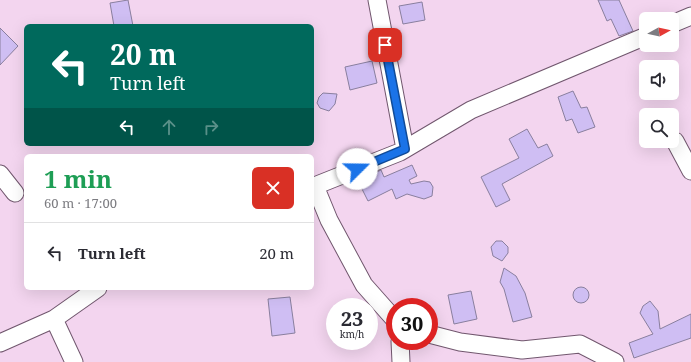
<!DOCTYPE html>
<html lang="en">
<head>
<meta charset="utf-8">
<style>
  :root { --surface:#fff; --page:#f7f7f7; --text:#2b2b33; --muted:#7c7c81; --line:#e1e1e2 }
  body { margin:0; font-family:"Noto Serif",serif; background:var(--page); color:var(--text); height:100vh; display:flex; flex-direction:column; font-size:15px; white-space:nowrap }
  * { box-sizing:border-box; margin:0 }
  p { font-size:13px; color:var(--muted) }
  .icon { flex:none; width:22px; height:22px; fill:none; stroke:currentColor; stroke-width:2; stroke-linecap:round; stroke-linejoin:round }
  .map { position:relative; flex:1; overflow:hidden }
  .drawer { position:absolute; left:24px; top:154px; width:290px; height:136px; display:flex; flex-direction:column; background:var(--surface); border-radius:6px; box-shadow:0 4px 16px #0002 }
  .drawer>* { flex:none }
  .top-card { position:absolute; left:24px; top:24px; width:290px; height:122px; border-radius:6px; box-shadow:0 4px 16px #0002; background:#00695c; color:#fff; overflow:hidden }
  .needle { width:26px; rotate:82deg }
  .fabs { position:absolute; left:639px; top:12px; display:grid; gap:8px }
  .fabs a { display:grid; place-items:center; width:40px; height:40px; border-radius:6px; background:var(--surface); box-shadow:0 4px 16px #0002; font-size:20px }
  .speed { position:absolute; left:326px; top:298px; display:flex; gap:8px; font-size:20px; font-weight:700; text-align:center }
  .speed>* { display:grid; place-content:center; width:52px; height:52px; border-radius:50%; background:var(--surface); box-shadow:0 4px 16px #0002; line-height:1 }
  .speed small { font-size:10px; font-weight:400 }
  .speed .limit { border:6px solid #d22; background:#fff; color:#111 }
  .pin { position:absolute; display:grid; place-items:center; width:34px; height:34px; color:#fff; margin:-17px; border-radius:8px; box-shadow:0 2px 6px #0006 }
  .me { position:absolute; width:44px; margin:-22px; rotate:68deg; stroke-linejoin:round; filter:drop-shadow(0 0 3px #0008) }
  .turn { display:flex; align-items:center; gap:14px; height:84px; padding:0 20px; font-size:18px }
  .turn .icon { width:52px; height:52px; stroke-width:2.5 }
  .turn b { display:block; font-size:28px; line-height:34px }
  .lanes { display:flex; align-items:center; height:38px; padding:0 20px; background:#0003; justify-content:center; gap:20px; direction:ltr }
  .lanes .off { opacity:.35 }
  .round { display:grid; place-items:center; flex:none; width:42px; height:42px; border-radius:6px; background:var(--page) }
  .overview { display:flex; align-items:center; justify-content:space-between; height:68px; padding:0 20px }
  h1 { font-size:24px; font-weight:700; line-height:30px; color:#1e9e55 }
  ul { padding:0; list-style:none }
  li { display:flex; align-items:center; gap:12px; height:60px; padding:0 20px; border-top:1px solid var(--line) }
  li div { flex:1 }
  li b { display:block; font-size:15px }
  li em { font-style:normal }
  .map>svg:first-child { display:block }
  .building { fill:#cfbef3; stroke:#897f9e }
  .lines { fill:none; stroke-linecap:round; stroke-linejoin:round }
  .minor-casing { stroke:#71576e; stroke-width:19 }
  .minor { stroke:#fff; stroke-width:17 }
  .route-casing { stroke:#114b97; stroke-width:10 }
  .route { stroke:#1a73e8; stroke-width:7 }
</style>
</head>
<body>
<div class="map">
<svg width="691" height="362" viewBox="0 0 691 362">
  <rect width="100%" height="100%" fill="#f3d5ef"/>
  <path class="building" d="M128 0 133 26H114L110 3Z
    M598 0H619L633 31 619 36 611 19 607 21Z
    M422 2 425 20 403 24 399 6Z
    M0 28 18 46 0 65Z
    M372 61 377 83 350 90 345 67Z
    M573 91 581 108 587 107 595 127 578 133 572 119 566 121 558 97Z
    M323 93 337 94 335 104 329 111 320 108 317 103 319 97Z
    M527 129 538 148 547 144 553 156 502 184 510 200 496 207 481 177 519 158 509 139Z
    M412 165 417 176 409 180 411 184 424 181 430 182 433 187 432 196 424 199 407 194 396 199 392 189 368 201 358 181 381 170 384 177Z
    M496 241H502L508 247V253L502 261 493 256 491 247Z
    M504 268 516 276 525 293 532 317 513 322 504 289 500 282Z
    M573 295a8 8 0 1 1 16 0a8 8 0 1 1-16 0Z
    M471 291 477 319 454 324 448 295Z
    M290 297 295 333 272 336 268 299Z
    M650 301 658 311 660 329 691 314V338L634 358 629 343 653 334 640 313 643 306Z"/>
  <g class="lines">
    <defs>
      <path id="minor" d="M377 0 405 149
        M672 24 691 16
        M675 141 691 171
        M0 174 15 193
        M315 186 329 220 364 285 395 320
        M312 187 400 152 471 110 646 36
        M54 319 74 362
        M429 334 460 342 522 350 580 344 615 362
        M400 341 401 362
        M0 343 54 319 98 288"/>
    </defs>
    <use href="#minor" class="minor-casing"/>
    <use href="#minor" class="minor"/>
  </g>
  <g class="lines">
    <defs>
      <path id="route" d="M357 169 405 149 385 45"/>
    </defs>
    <use href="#route" class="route-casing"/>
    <use href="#route" class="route"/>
  </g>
</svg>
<div class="fabs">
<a><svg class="needle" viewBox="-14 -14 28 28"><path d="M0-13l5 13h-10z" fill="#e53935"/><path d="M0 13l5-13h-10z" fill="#7c7c81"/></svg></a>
<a><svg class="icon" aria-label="sound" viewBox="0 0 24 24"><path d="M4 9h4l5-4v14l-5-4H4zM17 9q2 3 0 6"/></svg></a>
<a><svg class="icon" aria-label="search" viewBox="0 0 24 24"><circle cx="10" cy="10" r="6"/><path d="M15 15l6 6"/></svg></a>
</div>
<div class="speed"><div>23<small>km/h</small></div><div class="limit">30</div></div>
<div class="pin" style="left:385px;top:45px;background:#d93025"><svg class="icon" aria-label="arrive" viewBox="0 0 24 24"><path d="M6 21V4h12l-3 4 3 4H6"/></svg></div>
<svg class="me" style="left:357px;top:169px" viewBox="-20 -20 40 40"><circle r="19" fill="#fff"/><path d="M0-13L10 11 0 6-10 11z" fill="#1a73e8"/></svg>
<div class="top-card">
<div class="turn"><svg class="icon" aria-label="left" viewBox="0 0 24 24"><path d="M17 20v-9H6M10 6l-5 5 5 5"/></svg><div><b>20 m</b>Turn left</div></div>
<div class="lanes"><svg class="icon" aria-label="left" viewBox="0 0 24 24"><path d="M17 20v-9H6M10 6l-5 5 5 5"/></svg><svg class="icon off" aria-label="ahead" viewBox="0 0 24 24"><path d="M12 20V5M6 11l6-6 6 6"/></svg><svg class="icon off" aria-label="right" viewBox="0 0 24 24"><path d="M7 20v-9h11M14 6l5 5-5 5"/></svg></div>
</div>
<section class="drawer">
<div class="overview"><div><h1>1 min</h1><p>60 m · 17:00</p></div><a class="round" style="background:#d93025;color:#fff"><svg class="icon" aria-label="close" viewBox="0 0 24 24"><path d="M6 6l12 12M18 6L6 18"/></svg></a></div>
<ul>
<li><svg class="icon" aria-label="left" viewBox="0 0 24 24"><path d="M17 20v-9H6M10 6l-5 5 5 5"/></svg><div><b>Turn left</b></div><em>20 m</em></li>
</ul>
</section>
</div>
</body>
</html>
